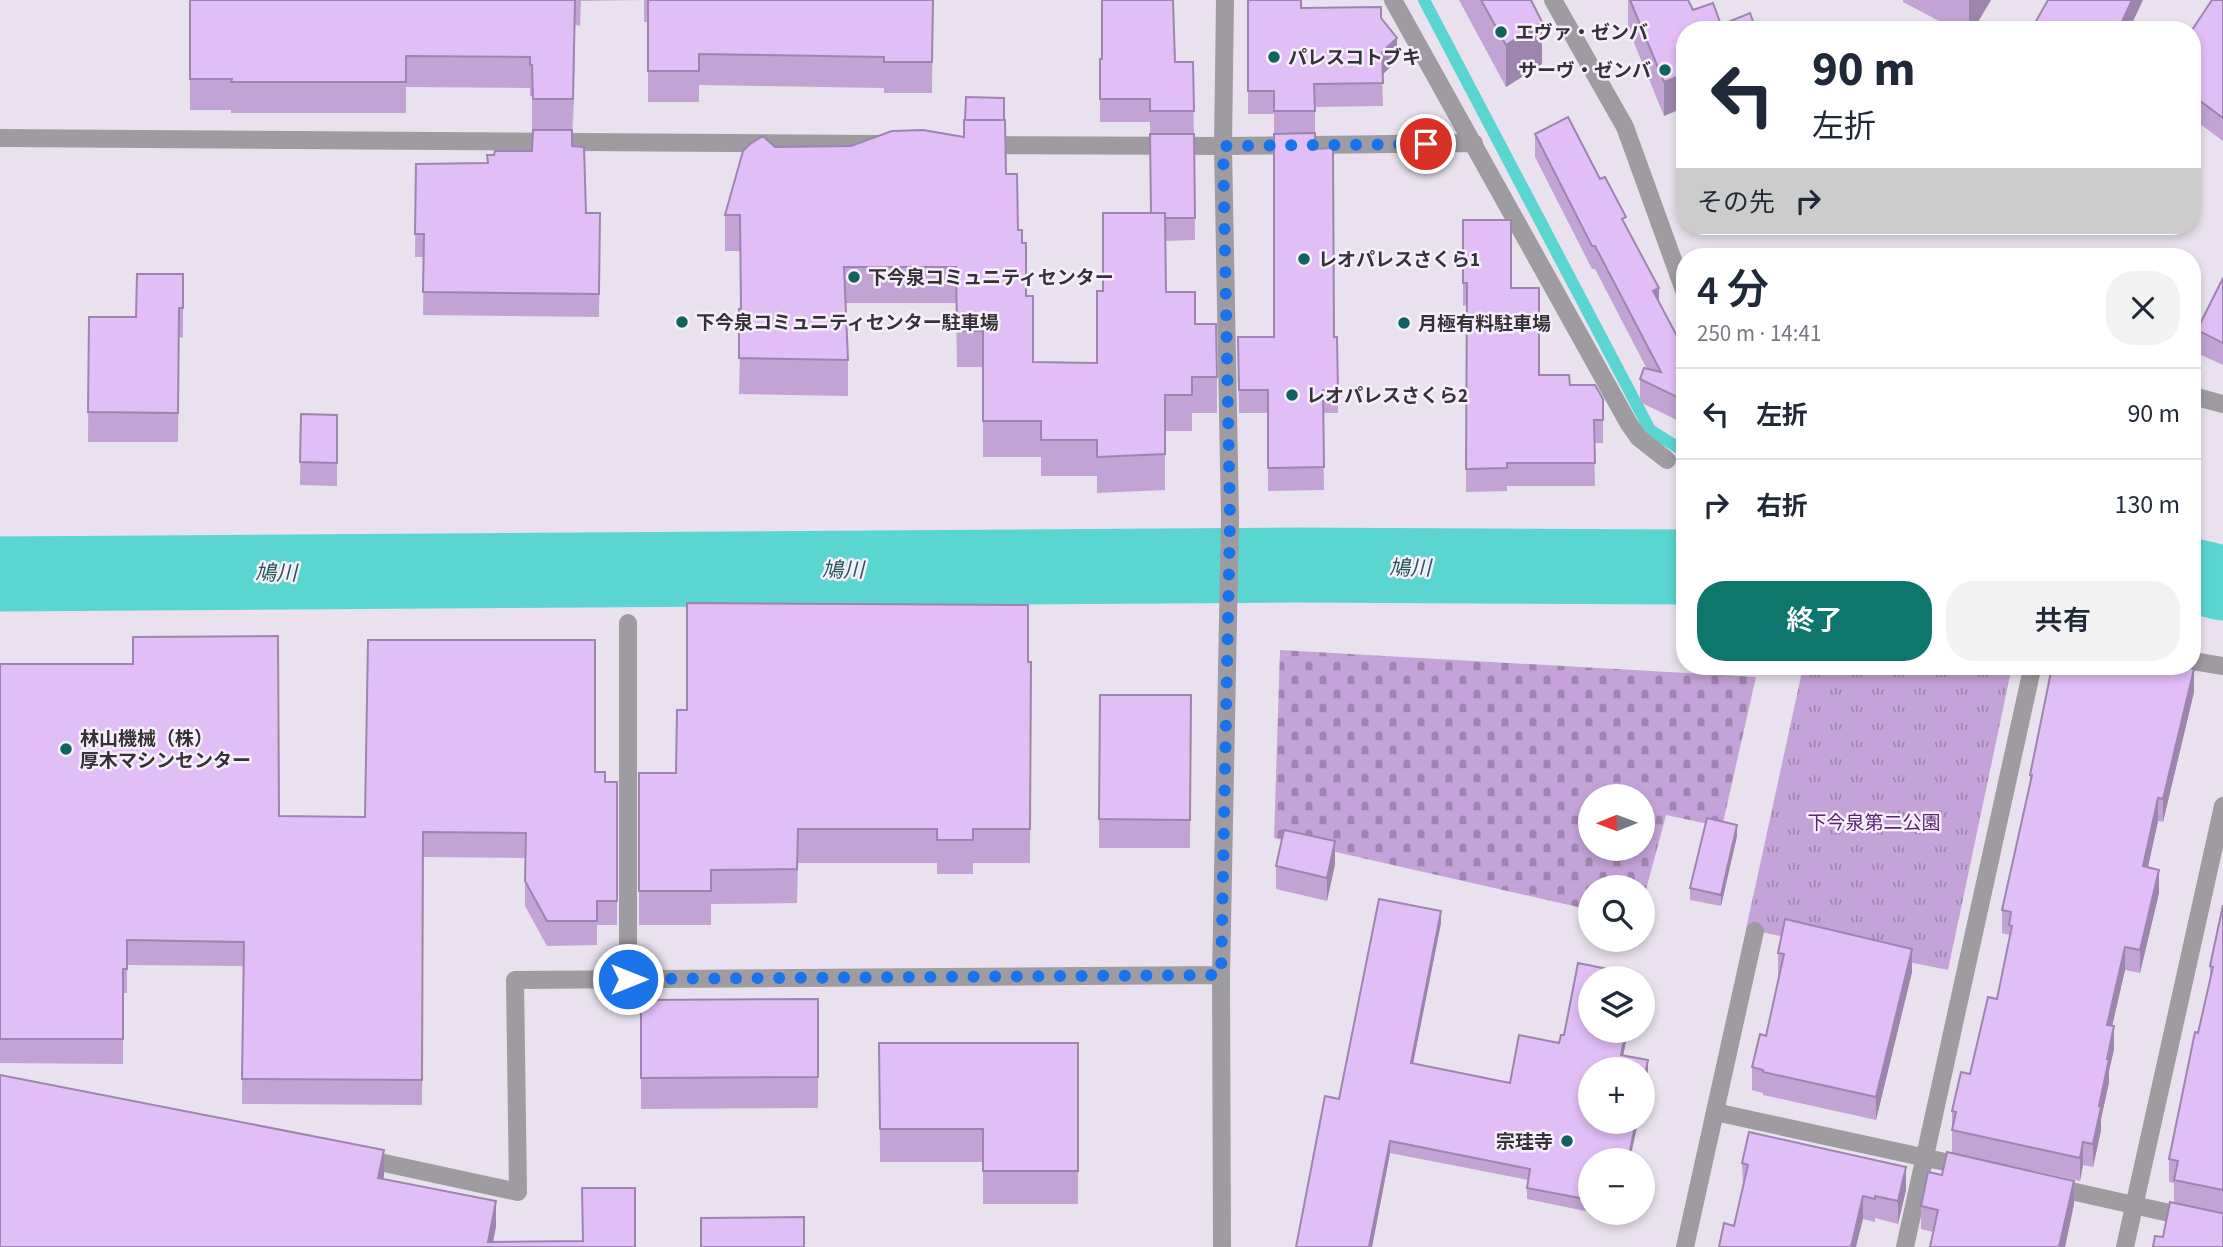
<!DOCTYPE html>
<html lang="ja">
<head>
<meta charset="utf-8">
<style>
  :root { --surface:#fff; --page:#f2f2f3; --text:#1f2937; --muted:#747a83; --line:#e0e1e3; --accent:#0f766e }
  body { margin:0; font-family:"Source Sans 3","Noto Sans JP",sans-serif; background:var(--page); color:var(--text); height:100vh; display:flex; flex-direction:column; font-size:26px; white-space:nowrap }
  * { box-sizing:border-box; margin:0 }
  p { font-size:23px; color:var(--muted) }
  .icon { flex:none; width:38px; height:38px; fill:none; stroke:currentColor; stroke-width:2; stroke-linecap:round; stroke-linejoin:round }
  .map { position:relative; flex:1; overflow:hidden }
  .drawer { position:absolute; left:1676px; top:248px; width:525px; height:427px; display:flex; flex-direction:column; background:var(--surface); border-radius:28px; box-shadow:0 4px 10px #0003 }
  .drawer>* { flex:none }
  .guide { position:absolute; left:1676px; top:21px; width:525px; height:214px; border-radius:28px; box-shadow:0 4px 10px #0003; background:#fff; color:var(--text); overflow:hidden }
  .needle { width:46px; rotate:269deg }
  .tools { position:absolute; left:1578px; top:784px; display:grid; gap:14px }
  .tools a { display:grid; place-items:center; width:77px; height:77px; border-radius:50%; background:var(--surface); box-shadow:0 4px 10px #0003; font-size:35px }
  .pin { position:absolute; display:grid; place-items:center; width:60px; height:60px; color:#fff; margin:-30px; border:4px solid #fff; border-radius:50%; box-shadow:0 2px 7px #0007 }
  .me { position:absolute; width:77px; margin:-38px; rotate:90deg; stroke-linejoin:round; filter:drop-shadow(0 0 5px #0008) }
  .turn { display:flex; align-items:center; gap:24px; height:147px; padding:0 21px; font-size:32px }
  .turn .icon { width:91px; height:91px; stroke-width:2.5 }
  .turn b { display:block; font-size:49px; line-height:60px }
  .then { display:flex; align-items:center; height:66px; padding:0 21px; background:#0003; gap:14px; font-size:26px }
  .round { display:grid; place-items:center; flex:none; width:74px; height:74px; border-radius:28px; background:var(--page) }
  .head { display:flex; align-items:center; justify-content:space-between; height:119px; padding:0 21px }
  h1 { font-size:42px; font-weight:600; line-height:52px }
  .action { display:flex; gap:14px; margin-top:auto; padding:14px 21px }
  .action a { flex:1; height:80px; border-radius:28px; background:var(--accent); color:#fff; font-size:28px; font-weight:600; line-height:80px; text-align:center }
  .action a+a { background:var(--page); color:var(--text) }
  ul { padding:0; list-style:none }
  li { display:flex; align-items:center; gap:21px; height:91px; padding:0 21px; border-top:2px solid var(--line) }
  li div { flex:1 }
  li b { display:block; font-size:26px }
  li em { font-style:normal }
  .map>svg:first-child { display:block }
  .cemetery { fill:url(#cemetery-stones); fill-rule:evenodd }
  .park { fill:url(#park-tufts) }
  .lines { fill:none; stroke-linecap:round; stroke-linejoin:round }
  .stream { stroke:#5ad5d0; stroke-width:12 }
  .river { stroke:#5ad5d0; stroke-width:75 }
  .minor { stroke:#9f9ca1; stroke-width:18 }
  .wall { fill:#c2a3d4 }
  .shaded-wall { fill:#9e85ad }
  .building { fill:#e2bef7; stroke:#9e85ad; stroke-width:2 }
  .route { stroke:#1a73e8; stroke-width:12; stroke-dasharray:0 21.6 }
  .poi-dot { fill:#12625f; stroke:#f7effb; stroke-width:2.5 }
  .labels { text-anchor:middle; stroke-width:5; stroke-linejoin:round; paint-order:stroke }
  .poi-label { font-size:19px; font-weight:bold; fill:#353237; stroke:#f7effb; text-anchor:start }
  .park-label { font-size:19px; fill:#5c2476; stroke:#f7effb }
  .water-label { font-size:21px; font-style:italic; fill:#235855; stroke:#f7effb }
</style>
</head>
<body>
<div class="map">
<svg width="2223" height="1247" viewBox="0 0 2223 1247">
  <defs>
    <pattern id="cemetery-stones" width="16" height="16" patternUnits="userSpaceOnUse" patternTransform="scale(1.75)"><rect width="16" height="16" fill="#c5a3d9"/><path d="M2 7V4a2 2 0 0 1 4 0v3zM10 15v-3a2 2 0 0 1 4 0v3z" fill="#a185b1"/></pattern>
    <pattern id="park-tufts" width="24" height="20" patternUnits="userSpaceOnUse" patternTransform="scale(1.75)"><rect width="24" height="20" fill="#c5a3d9"/><path d="M3 7l-1-3M5 7V3M7 7l1-3M15 17l-1-3M17 17v-4M19 17l1-3" fill="none" stroke="#a185b1"/></pattern>
  </defs>
  <rect width="100%" height="100%" fill="#e9e2ee"/>
  <path class="cemetery" d="M1280 650 1756 677 1722 827 1666 815 1643 901V887H1591V910L1274 838ZM1591 796H1643V849H1591Z"/>
  <path class="park" d="M1803 667H2015L2011 671 1948 970 1746 929Z"/>
  <g class="lines">
    <path class="stream" d="M1424 0 1650 430 1685 452"/>
    <path class="river" d="M0 574 1296 565 1685 567
      M2193 576 2223 583"/>
    <path class="minor" d="M1393 0 1629 424 1639 438 1667 460
      M1553 0 1625 127 1685 293
      M0 138 878 144
      M983 145 1223 146 1474 143
      M2193 396 2223 404
      M2193 661 2223 666
      M628 979V623
      M1715 1112 1968 1167
      M361 1158 518 1192 515 980 1221 975
      M2053 1187 2223 1225
      M1222 1247 1221 975 1230 518 1223 146 1225 0
      M1685 1247 1755 931
      M1905 1247 2032 669 2034 667
      M2125 1247 2223 806"/>
  </g>
  <path class="wall" d="M190 0H644L581 1 580 26 575 25 572 146 586 213H600L599 317 423 315 424 257H415L416 164 488 163 532 151V96H530V88L406 87V113H231V110H190Z
    M644 0H933L932 93H884V88L699 85V102H648V22H644Z
    M1248 0 1301 8 1381 18 1397 61 1382 74 1383 106 1315 107V149L1334 337H1337L1338 413H1323L1324 490 1268 491V413H1239L1238 337H1274V114H1248Z
    M1459 0H1531L1542 64 1506 87Z
    M1628 0H1667L1693 10 1721 25 1685 30V107L1664 116 1628 28Z
    M1903 0H1991L1973 30H1956L1903 2Z
    M2223 0V141L2200 124 2196 129 2193 127V30Z
    M1100 59 1193 62 1195 240 1165 241 1166 292 1195 324 1217 377V413H1192V431H1165V490L1097 493V476H1041V457H983V367H957L956 303H846L848 360V396L739 394 741 309 740 251H725V215L775 147 851 146 1006 174 1018 230 1022 243 1033 362 1097 363 1103 291 1151 213 1150 122H1100Z
    M1535 134 1600 179 1626 225 1659 301 1685 351V424L1640 402V379L1647 369 1595 269H1592L1535 157Z
    M1463 220 1511 288 1539 375 1570 385 1603 399V443H1594L1595 486H1507V491L1466 492 1467 305 1463 306Z
    M183 274V338L179 337 178 442H88L89 317H136Z
    M2223 278V365L2197 353V330Z
    M301 414 337 415V486L300 485Z
    M1031 662 1030 863H973V874H937V863H798L797 903 711 904V925H639V773H676L687 710Z
    M0 664 279 816 365 817 595 772 605 782H617V925H597V945L547 946 525 906V858L423 857 422 1105 242 1104 243 966 127 965V993H123V1064L0 1063Z
    M2194 692 2163 822 2158 821 2148 868 2159 893 2140 973 2125 970 2112 1026 2114 1049 2109 1071V1082L2101 1119V1130L2093 1167 2083 1165 2080 1181 1952 1153V1111L1970 1074 1997 999 2009 942V935L2002 933V910L2030 788V775Z
    M1100 695H1191L1190 848H1099Z
    M1737 836 1721 906 1690 900V888Z
    M1335 864 1327 901 1276 889V866Z
    M2223 905V1247L2163 1237 2174 1203V1183L2169 1182V1159L2210 982V966Z
    M1441 923 1413 1063 1510 1083 1559 1043 1564 1035 1637 978 1591 1031H1628L1623 1055 1648 1072 1591 1160V1188H1589L1585 1211 1527 1199V1188L1528 1180 1390 1153 1372 1247H1296L1339 1099Z
    M1778 953 1912 972 1876 1120 1763 1095V1093L1752 1090V1067L1766 1036 1779 976H1778Z
    M818 999V1108L641 1109V1000Z
    M879 1043H1078V1204H983V1162H880Z
    M1742 1163 1906 1190 1898 1224 1875 1218V1222L1863 1219 1734 1226 1743 1187Z
    M2074 1204 2065 1247H1930L1933 1232 1921 1229V1206Z"/>
  <path class="shaded-wall" d="M575 0V25L573 130V99Z
    M1969 0H1991L1973 30H1969Z
    M2132 0H2143L2129 30H2120V26Z
    M1542 22V64L1506 87V45Z
    M1397 38V61L1382 75V52Z
    M1685 74V107L1664 116V82Z
    M2200 101V124L2196 129V106Z
    M1659 288V311L1653 291Z
    M2194 669V692L2163 822V799Z
    M2158 798V821L2143 889V866Z
    M1737 825V836L1721 906V895Z
    M1335 841V864L1327 901V878Z
    M2159 870V893L2140 973V950Z
    M1441 911V923L1411 1074V1063Z
    M2125 947V970L2107 1048V1025Z
    M1912 949V972L1876 1120V1097Z
    M2114 1026V1049L2109 1071V1082L2101 1119V1130L2093 1167V1144Z
    M1626 1031H1628L1621 1067V1055Z
    M1648 1060V1072L1643 1095V1083Z
    M1636 1122H1638L1630 1160H1628Z
    M1390 1141V1153L1372 1247H1369Z
    M2083 1142V1165L2080 1181V1158Z
    M384 1150V1176L378 1203V1178Z
    M1906 1167V1190L1898 1224V1201Z
    M1589 1176V1188L1585 1211V1199Z
    M2074 1181V1204L2065 1247H2059Z
    M1863 1196V1219L1856 1247H1851Z
    M496 1201V1227L492 1247 488 1242Z"/>
  <path class="building" d="M190 0H575L573 99H533L532 65H530V57L406 56V82H231L232 79H190Z
    M648 0H933L932 62H884V57L699 54V71H648Z
    M1102 0H1173L1175 62H1193L1194 111H1150V99H1100V59H1102Z
    M1248 0H1301V8L1381 7V18L1397 38 1382 52 1383 83 1314 84 1315 111H1274V91H1248Z
    M1481 0H1531L1542 22 1506 45Z
    M1630 0H1688L1693 10 1713 3 1721 25 1750 13 1756 30H1685V74L1664 82Z
    M2048 0H2132L2120 26 2124 28 2122 30H2031Z
    M2212 0H2223V118L2200 101 2196 106 2193 104 2192 30Z
    M966 97 1004 98V120H965Z
    M1568 117 1600 179 1605 177 1626 217 1622 219 1659 288 1653 291 1685 351V401L1640 379 1644 368 1661 372 1595 246H1592L1535 134Z
    M964 120H1005L1006 174H1017L1018 230H1022V243H1026V296H1033V362L1097 363V291H1103V213H1165L1166 292H1195V324H1216L1217 377H1192V395H1165V454L1097 457V440H1041V421H983V331H957L956 267H844L848 360 739 358V309H741L740 215H725L743 151 750 144 763 136 775 147 851 146 892 131 923 130 964 137Z
    M533 130H572V146L584 147 586 213H600L599 294 423 292 424 234H415L416 164 488 163 487 155H494L495 151H532Z
    M1315 133V149L1333 148 1334 337H1337L1338 390H1323L1324 467 1268 468V390H1239L1238 337H1274V134Z
    M1150 134H1194L1195 218H1165V213H1151Z
    M1463 220H1511V288H1539V375H1569L1570 385H1595L1603 399V420H1594L1595 463H1507V468L1466 469 1467 283H1463Z
    M137 274H183V308H179L178 413 88 412 89 317H136Z
    M2223 278V343L2197 330Z
    M301 414 337 415V463L300 462Z
    M687 603 1028 605V662H1031L1030 829H973V840H937V829H798L797 869 711 870V891H639V773H676L677 710H687Z
    M278 636 279 816 365 817 368 640H595V772H605V782H617V901H597V921H547L525 881 526 833 423 832 422 1080 242 1079 244 942 127 940V969H123V1039H0V664H133V637Z
    M2052 667H2186L2194 669 2163 799 2158 798 2143 866 2159 870 2140 950 2125 947 2107 1025 2114 1026 2107 1059H2109L2099 1106 2101 1107 2093 1144 2083 1142 2080 1158 1952 1130 1956 1112 1952 1111 1961 1072 1970 1074 1988 997 1997 999 2012 926 2009 925 2011 912 2002 910 2032 775H2030Z
    M1100 695H1191L1190 820 1099 819Z
    M1707 818 1737 825 1721 895 1690 888Z
    M1284 830 1335 841 1327 878 1276 866Z
    M1379 899 1441 911 1411 1063 1510 1083 1519 1035 1559 1043 1561 1035H1564L1578 963 1637 975 1636 978H1591V1031H1626L1621 1055 1648 1060 1643 1083V1069H1591V1122H1636L1628 1160H1591V1177L1589 1176 1585 1199 1527 1188 1530 1169 1390 1141 1369 1247H1296L1325 1096 1339 1099Z
    M2223 905V1190L2174 1180 2178 1161 2169 1159 2195 1032 2198 1033 2213 967 2210 966Z
    M1785 919 1912 949 1876 1097 1763 1072V1070L1752 1067 1760 1034 1766 1036 1784 954 1778 953Z
    M818 999V1077L641 1078V1000Z
    M879 1043H1078V1171H983V1129H880Z
    M0 1075 384 1150 378 1178 496 1201 488 1242 583 1241 582 1188H635V1247H0Z
    M1749 1132 1906 1167 1898 1201 1875 1196V1199L1863 1196 1851 1247H1719L1724 1223 1734 1226 1748 1165 1742 1163Z
    M1947 1152 2074 1181 2059 1247H1930L1938 1210 1921 1206 1928 1172 1942 1175Z
    M2170 1202 2221 1213H2223V1247H2153L2155 1236 2163 1237Z
    M804 1217V1247H701V1218Z"/>
  <g class="lines">
    <path class="route" d="M628 979 1221 975 1230 518 1223 146 1426 144"/>
  </g>
  <g class="poi-dot">
    <circle cx="1501" cy="32" r="7"/>
    <circle cx="1274" cy="57" r="7"/>
    <circle cx="1665" cy="70" r="7"/>
    <circle cx="1304" cy="259" r="7"/>
    <circle cx="854" cy="277" r="7"/>
    <circle cx="682" cy="322" r="7"/>
    <circle cx="1404" cy="323" r="7"/>
    <circle cx="1292" cy="395" r="7"/>
    <circle cx="66" cy="749" r="7"/>
    <circle cx="1567" cy="1141" r="7"/>
  </g>
  <g class="labels">
    <g class="poi-label">
      <text x="1515" y="39">エヴァ・ゼンバ</text>
      <text x="1288" y="64">パレスコトブキ</text>
      <text x="1651" y="77" text-anchor="end">サーヴ・ゼンバ</text>
      <text x="1318" y="266">レオパレスさくら1</text>
      <text x="868" y="284">下今泉コミュニティセンター</text>
      <text x="696" y="329">下今泉コミュニティセンター駐車場</text>
      <text x="1418" y="330">月極有料駐車場</text>
      <text x="1306" y="402">レオパレスさくら2</text>
      <text x="80" y="745">林山機械（株）<tspan x="80" dy="22">厚木マシンセンター</tspan></text>
      <text x="1553" y="1148" text-anchor="end">宗珪寺</text>
    </g>
    <g class="park-label">
      <text x="1874" y="829">下今泉第二公園</text>
    </g>
    <g class="water-label">
      <text x="1410" y="575">鳩川</text>
      <text x="843" y="577">鳩川</text>
      <text x="276" y="580">鳩川</text>
    </g>
  </g>
</svg>
<div class="tools">
<a><svg class="needle" viewBox="-14 -14 28 28"><path d="M0-13l5 13h-10z" fill="#e53935"/><path d="M0 13l5-13h-10z" fill="#747a83"/></svg></a>
<a><svg class="icon" aria-label="search" viewBox="0 0 24 24"><circle cx="10" cy="10" r="6"/><path d="M15 15l6 6"/></svg></a>
<a><svg class="icon" aria-label="layers" viewBox="0 0 24 24"><path d="M12 4l9 5-9 5-9-5zM3 14l9 5 9-5"/></svg></a>
<a>+</a>
<a>−</a>
</div>
<div class="pin" style="left:1426px;top:144px;background:#d93025"><svg class="icon" aria-label="arrive" viewBox="0 0 24 24"><path d="M6 21V4h12l-3 4 3 4H6"/></svg></div>
<svg class="me" style="left:628px;top:979px" viewBox="-20 -20 40 40"><circle r="17" fill="#1a73e8" stroke="#fff" stroke-width="3"/><path d="M0-11L8 9 0 5-8 9z" fill="#fff"/></svg>
<div class="guide">
<div class="turn"><svg class="icon" aria-label="left" viewBox="0 0 24 24"><path d="M17 20v-9H6M10 6l-5 5 5 5"/></svg><div><b>90 m</b>左折</div></div>
<div class="then">その先<svg class="icon" aria-label="right" viewBox="0 0 24 24"><path d="M7 20v-9h11M14 6l5 5-5 5"/></svg></div>
</div>
<section class="drawer">
<div class="head"><div><h1>4 分</h1><p>250 m · 14:41</p></div><a class="round"><svg class="icon" aria-label="close" viewBox="0 0 24 24"><path d="M6 6l12 12M18 6L6 18"/></svg></a></div>
<ul>
<li><svg class="icon" aria-label="left" viewBox="0 0 24 24"><path d="M17 20v-9H6M10 6l-5 5 5 5"/></svg><div><b>左折</b></div><em>90 m</em></li>
<li><svg class="icon" aria-label="right" viewBox="0 0 24 24"><path d="M7 20v-9h11M14 6l5 5-5 5"/></svg><div><b>右折</b></div><em>130 m</em></li>
</ul>
<div class="action"><a>終了</a><a>共有</a></div>
</section>
</div>
</body>
</html>
